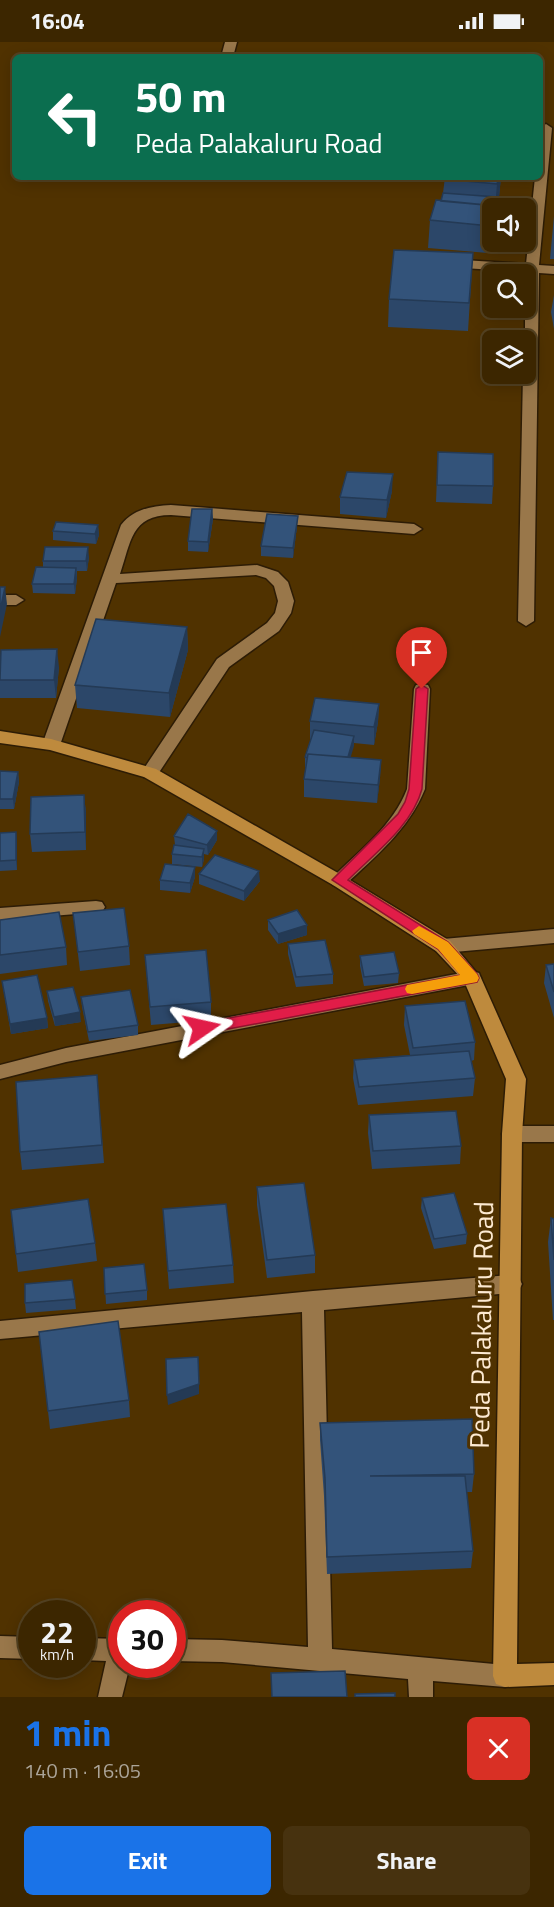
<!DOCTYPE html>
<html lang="en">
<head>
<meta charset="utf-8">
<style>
  :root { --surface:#3c2600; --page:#47320f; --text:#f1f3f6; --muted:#aca599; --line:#554322; --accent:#1a73e8 }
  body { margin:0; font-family:"Titillium Web",sans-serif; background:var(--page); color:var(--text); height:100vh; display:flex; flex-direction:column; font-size:22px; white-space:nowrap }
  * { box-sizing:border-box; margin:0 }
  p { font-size:20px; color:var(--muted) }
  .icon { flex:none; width:33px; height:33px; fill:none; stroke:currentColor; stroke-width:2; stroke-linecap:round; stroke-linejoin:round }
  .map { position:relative; height:1655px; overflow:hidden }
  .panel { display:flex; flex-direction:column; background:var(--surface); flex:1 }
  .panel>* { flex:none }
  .guide { position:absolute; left:12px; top:12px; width:531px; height:126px; border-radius:9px; box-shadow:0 3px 15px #0003,0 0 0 2px var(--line); background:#0b6e4f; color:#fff; overflow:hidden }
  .fabs { position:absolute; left:482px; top:156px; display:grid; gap:12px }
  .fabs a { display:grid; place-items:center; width:54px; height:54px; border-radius:9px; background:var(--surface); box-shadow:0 3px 15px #0003,0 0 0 2px var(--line); font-size:30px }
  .speed { position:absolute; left:18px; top:1558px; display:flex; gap:12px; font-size:30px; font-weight:700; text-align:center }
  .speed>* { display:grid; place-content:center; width:78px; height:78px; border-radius:50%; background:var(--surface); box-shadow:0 3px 15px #0003,0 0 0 2px var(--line); line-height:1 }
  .speed small { font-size:15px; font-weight:400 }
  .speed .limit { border:9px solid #d22; background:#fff; color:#111 }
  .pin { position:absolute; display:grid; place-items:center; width:51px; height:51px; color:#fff; margin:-62px -26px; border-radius:50% 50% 50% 0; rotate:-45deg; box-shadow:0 0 6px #0007 }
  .pin .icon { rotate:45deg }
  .me { position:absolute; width:66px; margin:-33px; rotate:79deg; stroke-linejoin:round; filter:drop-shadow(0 0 4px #0008) }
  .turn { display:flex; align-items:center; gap:21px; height:126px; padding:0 24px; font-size:27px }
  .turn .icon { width:78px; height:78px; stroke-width:2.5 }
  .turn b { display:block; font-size:42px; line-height:51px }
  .round { display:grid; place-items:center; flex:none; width:63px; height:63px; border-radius:9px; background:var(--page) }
  .head { display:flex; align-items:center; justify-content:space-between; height:102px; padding:0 24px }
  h1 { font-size:36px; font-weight:700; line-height:45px; color:var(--accent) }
  .action { display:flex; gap:12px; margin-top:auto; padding:12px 24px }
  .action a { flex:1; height:69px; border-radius:9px; background:var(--accent); color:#fff; font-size:24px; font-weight:700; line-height:69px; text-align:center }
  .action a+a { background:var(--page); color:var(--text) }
  .status { display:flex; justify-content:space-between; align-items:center; height:42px; padding:0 30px; background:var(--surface); direction:ltr }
  .status svg { height:16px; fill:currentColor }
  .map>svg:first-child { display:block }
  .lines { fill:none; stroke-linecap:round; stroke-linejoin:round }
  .minor-casing { stroke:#2d1c05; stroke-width:3 }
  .major-casing { stroke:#2d1c05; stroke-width:3 }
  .minor { fill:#99774a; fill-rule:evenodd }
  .major { fill:#be8a3d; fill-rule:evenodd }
  .wall { fill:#2c4769 }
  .shaded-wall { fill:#243a55 }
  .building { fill:#33537a; stroke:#243a55; stroke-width:1.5 }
  .route { fill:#e11d48; stroke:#92132f; stroke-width:1.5 }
  .slow { fill:#f59e0b }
  .labels { text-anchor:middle; stroke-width:6; stroke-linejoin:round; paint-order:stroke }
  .near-street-label { font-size:27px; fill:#fdead2; stroke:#503200 }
</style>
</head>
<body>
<div class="status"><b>16:04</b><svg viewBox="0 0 49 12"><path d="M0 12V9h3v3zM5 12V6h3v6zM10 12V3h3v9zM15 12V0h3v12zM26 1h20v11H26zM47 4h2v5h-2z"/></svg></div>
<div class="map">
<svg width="554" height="1655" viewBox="0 0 554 1655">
  <rect width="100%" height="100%" fill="#503200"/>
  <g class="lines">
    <defs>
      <path id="minor" d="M225 0H237L233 15H221Z
        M546 82 552 86 539 223 554 224V232L539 231 534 579 526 584 518 579 523 332H525V230L448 225 441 221 448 217 526 222 535 135H540V86Z
        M171 463 414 482 422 487 414 492 171 473C131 473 131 500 120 532L257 523 278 530 288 540 294 559 291 571 279 589 229 625 156 735H144L141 731 217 617 267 581 275 571 278 559 274 544 266 536 256 533 116 541 60 703 57 707H45L42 703 121 483C133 467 152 464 171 463Z
        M0 553H16L24 558 16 563H0Z
        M422 642 428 643 430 647 425 747C409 787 376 814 345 843L339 845 333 843 330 839 333 835C360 808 393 784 407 747L414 647 416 643Z
        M96 859 102 860 105 865 102 870 0 878V866Z
        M554 887V901L443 911 436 909 434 904 436 899 443 897Z
        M472 929 479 931 481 936 479 941 66 1020 0 1037V1023L66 1006Z
        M512 1084H554V1100H512L505 1098 502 1092 505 1086Z
        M511 1233 519 1236 522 1242 519 1248 511 1251 324 1268 332 1607 505 1623 514 1626 517 1634 514 1642 505 1645 433 1639V1655H409L408 1637 222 1620 172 1619V1597L222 1598 308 1605 302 1270 0 1297V1279L313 1249Z
        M0 1594 32 1595V1617L0 1616Z
        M82 1596 122 1597V1623H130L122 1655H98L106 1619 82 1618Z"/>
      <path id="major" d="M0 689 51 697 156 727 345 835 450 899 481 936 526 1037 522 1092 517 1622 554 1621V1643L505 1645 496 1642 493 1634 502 1092 506 1037 464 939 436 909 333 843 144 735 50 708 0 701Z"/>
    </defs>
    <use href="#minor" class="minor-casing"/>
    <use href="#major" class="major-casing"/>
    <use href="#minor" class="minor"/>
    <use href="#major" class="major"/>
  </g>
  <path class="wall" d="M445 135H501L499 155 488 211 428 206 430 178 441 159 443 151Z
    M554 174V217H550Z
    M473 211 468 289 388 285 389 257Z
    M554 231V287L551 270 554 253Z
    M438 410 493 444 492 462 436 460Z
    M392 449 386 476 340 472V455Z
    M212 467 213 477 208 510 188 509V499Z
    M98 483 99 493 96 502 53 498V489Z
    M297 484 293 516 261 514V504Z
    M89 515 87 529H77V536L75 552 33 551 32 542 43 525V519Z
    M187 585 188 608 170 675 77 666 75 643Z
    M0 615 59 625 56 656H0Z
    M379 662 378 680 374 703 354 701 350 715 381 718 380 736 377 761 304 755V737L306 725H305V715L311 697H310V679Z
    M0 729 18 730 19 740 14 767H0Z
    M84 753 86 771V808L32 810 30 792Z
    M0 791 17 800V828L0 829Z
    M174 794 217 798 208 813 204 812V817L202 825 172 822V812L175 803Z
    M195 825V835L190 851 160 848V838Z
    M199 832 260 839 244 859 199 842Z
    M73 871 129 904 130 923 80 929Z
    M0 878 66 905 67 923 0 932Z
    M268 878 307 883V893L278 902 268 888Z
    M288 902 333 932V942L296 945 288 912Z
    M145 913 211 960V978L151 983Z
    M360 914 399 931 398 941 364 944 360 924Z
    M554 922V976L544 941 546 923Z
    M2 939 47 976 48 986 11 992Z
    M47 949 81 980 55 984 48 959Z
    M81 955 138 983V993L89 999 82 965Z
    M405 964 475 1000 474 1018 471 1019 475 1036 473 1054 358 1063 353 1036 354 1018 410 1013 404 983Z
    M97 1033 104 1121 22 1128 20 1110Z
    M369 1073 461 1104 460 1122 372 1127 368 1091Z
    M257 1145 315 1213V1231L267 1236 257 1163Z
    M422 1156 467 1192 466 1202 434 1207 421 1166Z
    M163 1167 233 1223 234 1241 169 1247Z
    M11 1168 95 1201 97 1219 18 1230Z
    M551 1176 554 1177V1278H553L548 1200Z
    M104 1226 147 1248V1258L106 1262Z
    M75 1257 76 1267 26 1271 25 1261Z
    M39 1290 129 1358 130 1375 50 1387Z
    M320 1381 474 1432 472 1450H466L473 1509 471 1526 327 1532 324 1454 320 1398Z"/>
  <path class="shaded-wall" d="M499 135H501L499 155 497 166H495L497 142Z
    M492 178V198L488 211 490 184Z
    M393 432 392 449 386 476 387 458Z
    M212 467 213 477 208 510V500Z
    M298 474 297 484 293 516V506Z
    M98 483 99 493 96 502 95 492Z
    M88 505 89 515 87 529 86 519Z
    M76 526 77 536 75 552 74 542Z
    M5 545 7 562 0 595V569Z
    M187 585 188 608 170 675 169 651Z
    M57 607 59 625 56 656 54 638Z
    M379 662 378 680 374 703V685Z
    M354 694V704L346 731V721Z
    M381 718 380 736 377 761 378 743Z
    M18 730 19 740 14 767 13 757Z
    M84 753 86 771V808L85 790Z
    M217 789V798L208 813 207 803Z
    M16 790 17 800V828L16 818Z
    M204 807V817L202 825V815Z
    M195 825V835L190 851V841Z
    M259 829 260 839 244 859V849Z
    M307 883V893L278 902V892Z
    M80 970 81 980 55 984 54 975Z
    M47 976 48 986 11 992 10 982Z
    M199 1342V1352L168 1363 167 1353Z"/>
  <path class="building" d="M445 135H499L497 142 444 137Z
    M443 151 497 155 496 165V164L441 159Z
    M436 158 496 164 495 166H492V178L490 184 430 178Z
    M394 208 473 211 469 261 389 257Z
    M438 410 493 412V444L437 443Z
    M347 430 393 432 387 458 340 455Z
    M192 467H212L208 500 188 499Z
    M267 472 298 474 293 506 261 504Z
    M56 480 98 483 95 492 53 489Z
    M45 505H88L86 519H43Z
    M36 525 76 526 74 542H32Z
    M0 545H5L0 569Z
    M96 577 187 585 169 651 75 643Z
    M57 607 54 638H0L1 608Z
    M315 656 379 662 374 685 310 679Z
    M314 688 354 694 348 715 308 712 307 716 305 715Z
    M308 712 381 718 378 743 304 737Z
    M0 729 18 730 13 757H0Z
    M84 753 85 790 30 792 31 755Z
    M188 772 217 789 207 803 174 794Z
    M16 790V818L0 819V791Z
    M174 803 204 807 202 815 172 812Z
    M215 813 259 829 244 849 199 832Z
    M165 822 195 825 190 841 160 838Z
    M124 866 129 904 78 910 73 871Z
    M297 868 307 883 278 892 268 878Z
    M59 870 66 905 0 913V878Z
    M325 898 333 932 296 935 288 902Z
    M206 908 211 960 150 965 145 913Z
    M394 910 399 931 364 935 360 914Z
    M554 922V950L546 923Z
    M37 933 47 976 10 982 2 939Z
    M73 945 80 970 54 975 47 949Z
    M130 948 138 983 88 990 81 955Z
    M465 959 475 1000 413 1006 405 964Z
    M469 1009 475 1036 359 1045 354 1018Z
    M97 1033 102 1103 20 1110 16 1040Z
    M456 1069 461 1104 373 1109 369 1073Z
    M304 1141 315 1213 267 1218 257 1145Z
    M454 1151 467 1192 434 1197 422 1156Z
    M88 1157 95 1201 16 1212 11 1168Z
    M226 1162 233 1223 168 1229 163 1167Z
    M551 1176 554 1177V1218Z
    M144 1222 147 1248 105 1252 104 1226Z
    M72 1238 75 1257 25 1261V1242Z
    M118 1279 129 1358 48 1369 39 1290Z
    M198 1315 199 1342 167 1353 166 1317Z
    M472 1377 474 1432 370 1434H465L473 1509 327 1515 325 1436 320 1381Z
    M345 1629 347 1655H272L271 1631Z
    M395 1651V1655H355V1652Z"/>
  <path class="route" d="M422 643 428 647 422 747C412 784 375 811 348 838L448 900 477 932 479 936 477 940 202 992 197 990 195 986 197 982 202 981 461 933 438 907 332 838 398 772 405 760 409 747 416 647Z"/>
  <path class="slow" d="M419 884 448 900 477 932 479 936 477 940 412 952 407 951 405 947 407 943 460 933 438 907 414 892 412 889Z"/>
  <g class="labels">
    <g class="near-street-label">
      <text transform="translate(482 1283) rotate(-89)" y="9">Peda Palakaluru Road</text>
    </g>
  </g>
</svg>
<div class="fabs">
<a><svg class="icon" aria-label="sound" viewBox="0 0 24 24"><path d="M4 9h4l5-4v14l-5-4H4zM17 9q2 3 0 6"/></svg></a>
<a><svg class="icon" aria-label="search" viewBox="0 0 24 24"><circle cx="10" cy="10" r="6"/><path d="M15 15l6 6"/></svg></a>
<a><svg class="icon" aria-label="layers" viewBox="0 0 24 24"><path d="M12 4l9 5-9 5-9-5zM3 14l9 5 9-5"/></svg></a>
</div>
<div class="speed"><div>22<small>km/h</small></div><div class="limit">30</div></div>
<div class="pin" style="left:422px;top:647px;background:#d93025"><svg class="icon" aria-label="arrive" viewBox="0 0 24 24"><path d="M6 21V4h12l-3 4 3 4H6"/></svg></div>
<svg class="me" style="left:202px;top:986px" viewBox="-20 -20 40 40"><path d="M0-17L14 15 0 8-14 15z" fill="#e11d48" stroke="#fff" stroke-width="4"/></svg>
<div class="guide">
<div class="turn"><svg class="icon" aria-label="left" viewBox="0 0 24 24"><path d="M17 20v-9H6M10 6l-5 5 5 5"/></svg><div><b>50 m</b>Peda Palakaluru Road</div></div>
</div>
</div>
<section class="panel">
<div class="head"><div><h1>1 min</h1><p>140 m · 16:05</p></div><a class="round" style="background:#d93025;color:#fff"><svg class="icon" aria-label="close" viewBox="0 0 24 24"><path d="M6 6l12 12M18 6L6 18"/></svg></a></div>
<div class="action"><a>Exit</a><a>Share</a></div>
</section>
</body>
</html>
